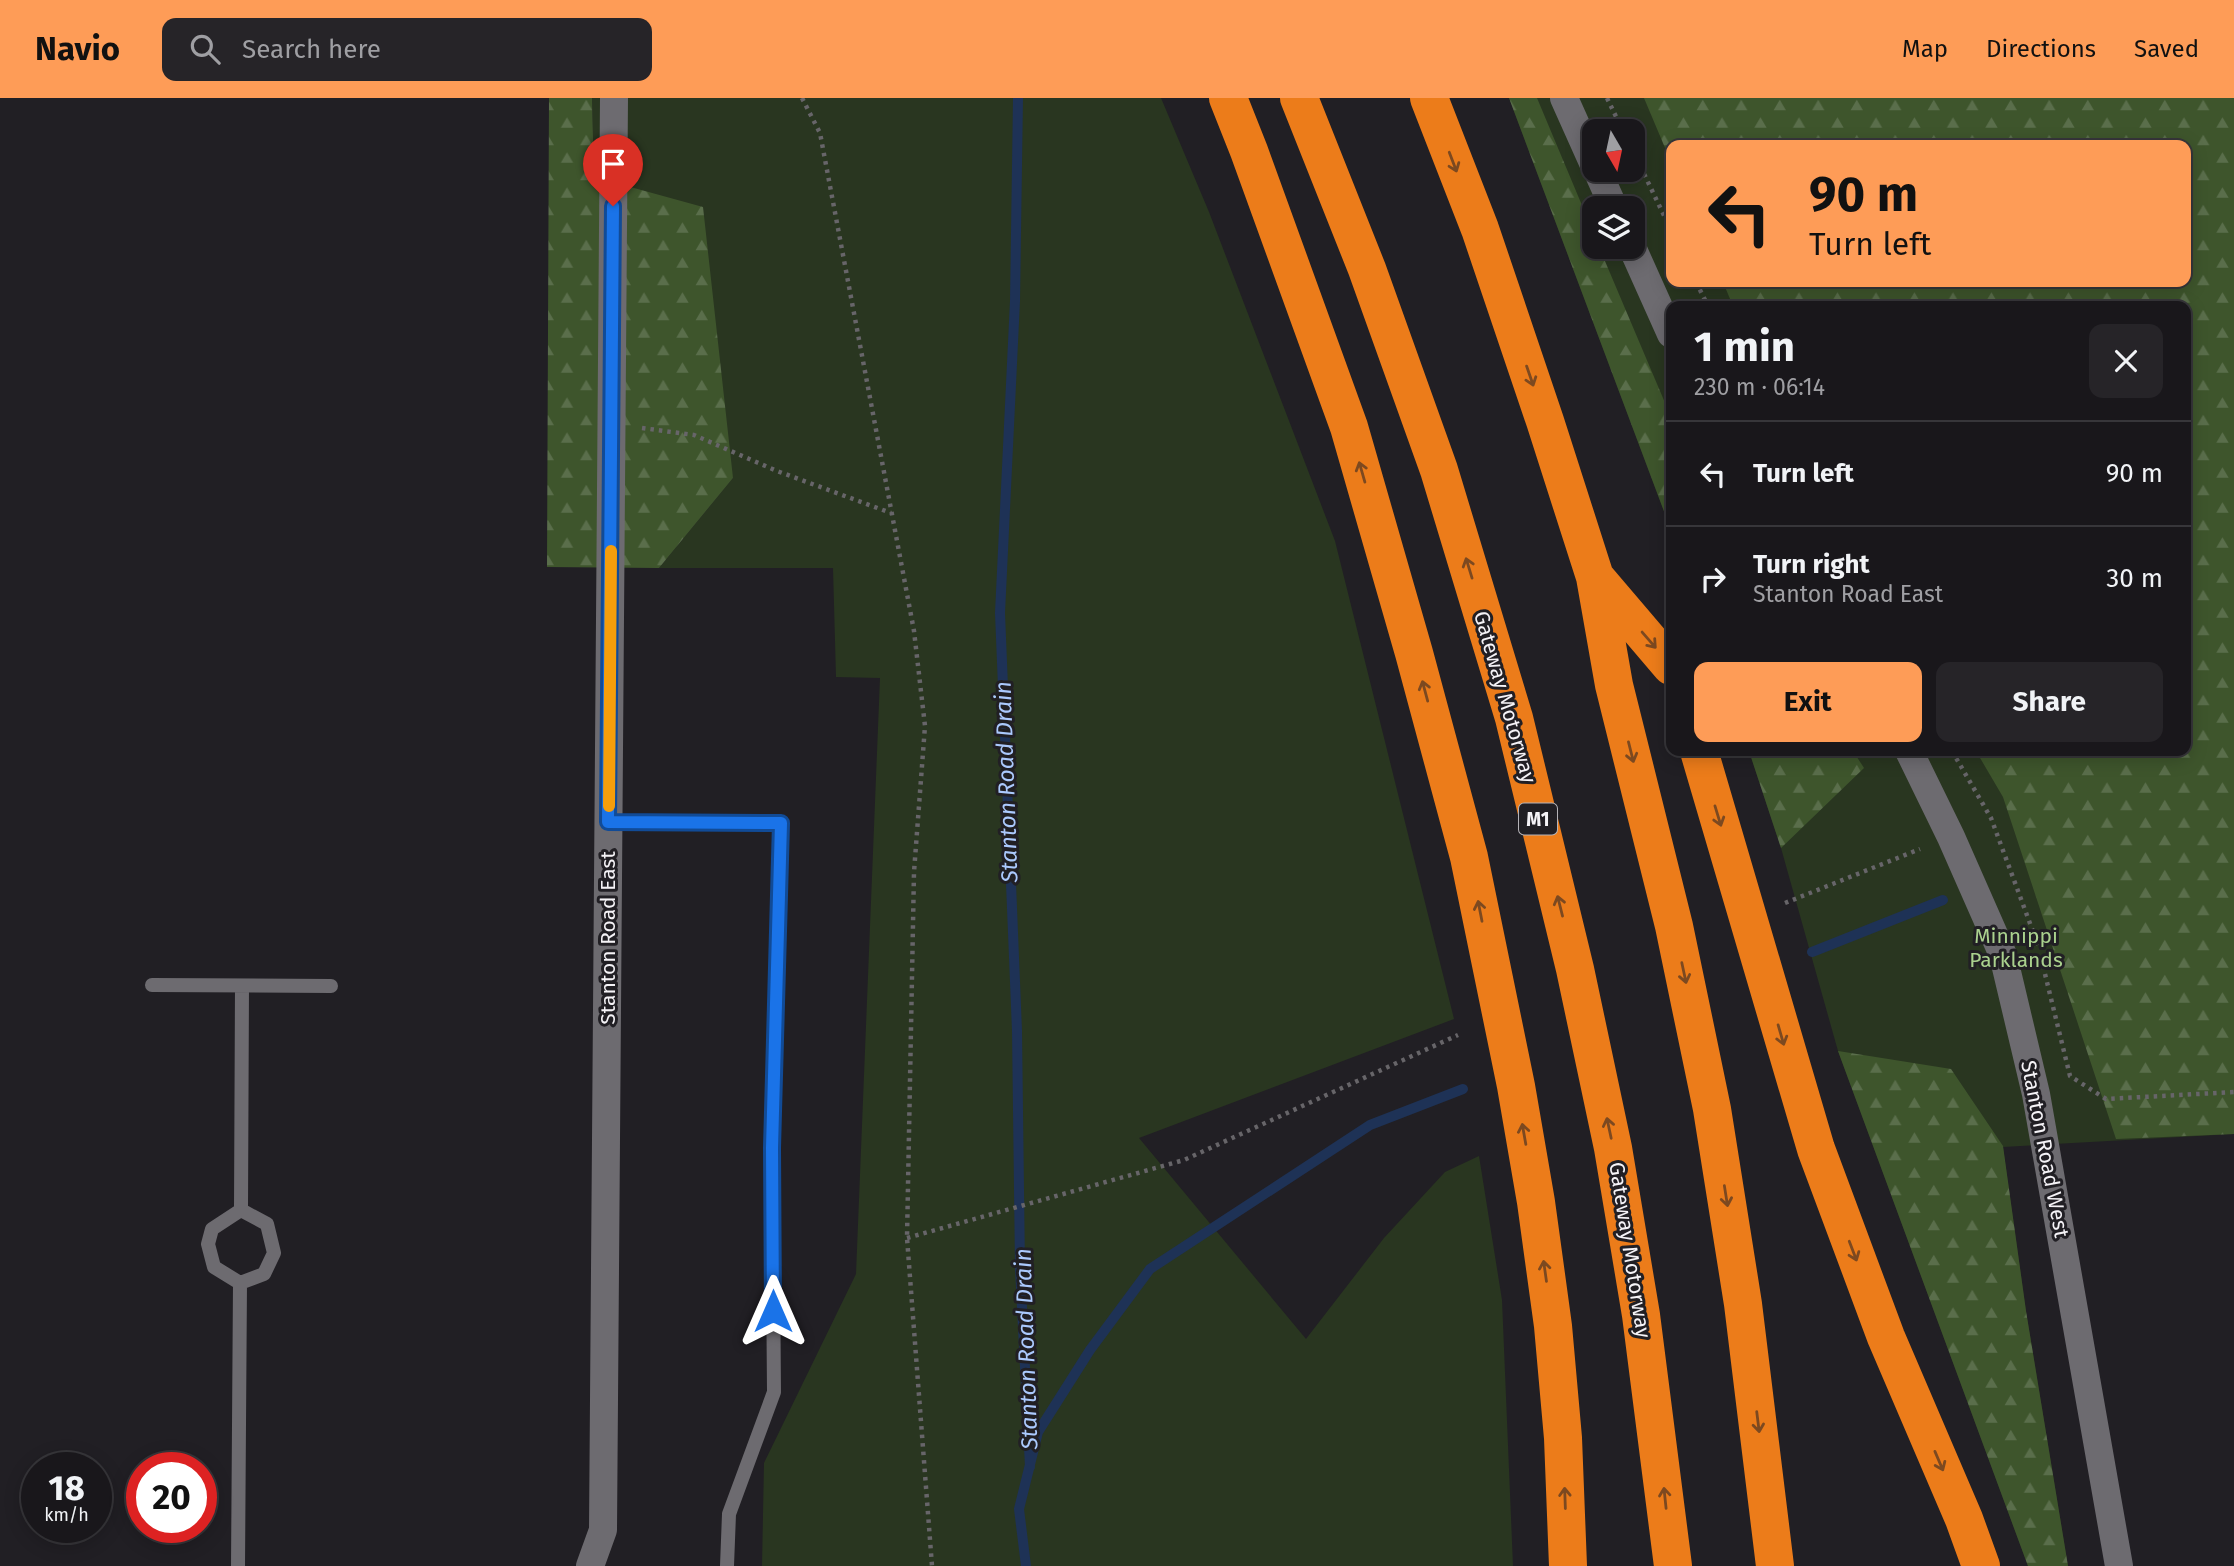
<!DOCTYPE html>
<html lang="en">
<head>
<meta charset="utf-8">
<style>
  :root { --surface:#19171b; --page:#262428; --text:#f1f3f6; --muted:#9f9fa3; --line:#37363a; --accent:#fe9c57 }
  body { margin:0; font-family:"Fira Sans",sans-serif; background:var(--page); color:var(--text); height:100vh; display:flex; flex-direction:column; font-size:26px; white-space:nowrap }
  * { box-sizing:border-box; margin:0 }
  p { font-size:23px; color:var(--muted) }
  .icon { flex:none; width:38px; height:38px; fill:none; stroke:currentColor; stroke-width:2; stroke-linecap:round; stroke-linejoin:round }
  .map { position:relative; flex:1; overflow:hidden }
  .side { position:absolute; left:1666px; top:203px; width:525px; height:455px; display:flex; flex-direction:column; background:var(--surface); border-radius:14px; box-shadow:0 4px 18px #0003,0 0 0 2px var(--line) }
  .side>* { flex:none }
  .hud { position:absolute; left:1666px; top:42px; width:525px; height:147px; border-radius:14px; box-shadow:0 4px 18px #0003,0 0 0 2px var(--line); background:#fe9c57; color:#111; overflow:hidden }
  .needle { width:46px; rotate:171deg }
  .tools { position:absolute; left:1582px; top:21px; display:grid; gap:14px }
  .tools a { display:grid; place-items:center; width:63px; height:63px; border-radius:14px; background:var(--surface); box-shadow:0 4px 18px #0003,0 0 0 2px var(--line); font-size:35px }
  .speed { position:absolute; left:21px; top:1354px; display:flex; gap:14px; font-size:35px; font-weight:700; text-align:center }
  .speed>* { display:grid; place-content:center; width:91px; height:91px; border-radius:50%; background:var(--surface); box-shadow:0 4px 18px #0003,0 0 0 2px var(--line); line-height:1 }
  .speed small { font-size:18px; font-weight:400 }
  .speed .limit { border:10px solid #d22; background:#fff; color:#111 }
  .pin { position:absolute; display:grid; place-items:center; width:60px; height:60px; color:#fff; margin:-72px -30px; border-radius:50% 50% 50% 0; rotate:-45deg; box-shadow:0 0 7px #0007 }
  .pin .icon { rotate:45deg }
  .me { position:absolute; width:77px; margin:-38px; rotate:0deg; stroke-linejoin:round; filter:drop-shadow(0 0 5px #0008) }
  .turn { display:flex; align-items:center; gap:24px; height:147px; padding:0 28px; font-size:32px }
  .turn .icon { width:91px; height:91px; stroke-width:2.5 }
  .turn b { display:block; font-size:49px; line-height:60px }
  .round { display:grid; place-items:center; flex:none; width:74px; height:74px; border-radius:14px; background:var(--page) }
  .headline { display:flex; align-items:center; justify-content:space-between; height:119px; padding:0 28px }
  h1 { font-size:42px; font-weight:700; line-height:52px }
  .action { display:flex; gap:14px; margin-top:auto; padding:14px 28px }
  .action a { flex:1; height:80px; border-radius:14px; background:var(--accent); color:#111; font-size:28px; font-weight:700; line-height:80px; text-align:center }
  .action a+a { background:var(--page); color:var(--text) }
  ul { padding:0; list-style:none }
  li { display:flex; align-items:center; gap:21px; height:105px; padding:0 28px; border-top:2px solid var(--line) }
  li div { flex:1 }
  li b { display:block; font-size:26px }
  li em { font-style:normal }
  header { display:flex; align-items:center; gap:42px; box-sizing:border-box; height:98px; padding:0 35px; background:var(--accent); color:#111 }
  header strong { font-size:33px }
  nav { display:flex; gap:38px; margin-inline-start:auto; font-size:24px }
  .search { width:490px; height:63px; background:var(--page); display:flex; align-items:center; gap:18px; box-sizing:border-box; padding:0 24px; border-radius:14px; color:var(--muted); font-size:26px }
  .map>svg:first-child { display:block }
  .green { fill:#293620; fill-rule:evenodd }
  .forest { fill:url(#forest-firs) }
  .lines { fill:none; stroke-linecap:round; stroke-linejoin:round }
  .stream { stroke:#1e3256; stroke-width:10 }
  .path { stroke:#676569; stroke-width:4.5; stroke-dasharray:3.5 5; stroke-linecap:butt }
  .service { stroke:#6d6b70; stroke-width:14 }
  .minor { stroke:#6d6b70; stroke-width:28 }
  .motorway { stroke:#ec7c1a; stroke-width:38 }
  .oneway { stroke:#7c4920 }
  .route-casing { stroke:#114b97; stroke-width:18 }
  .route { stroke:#1a73e8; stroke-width:12 }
  .slow { stroke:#f59e0b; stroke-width:12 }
  .labels { text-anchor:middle; stroke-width:6; stroke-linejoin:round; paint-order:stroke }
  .shield { fill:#211f24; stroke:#b5b3b8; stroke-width:2 }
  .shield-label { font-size:19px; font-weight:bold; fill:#f5f3f7 }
  .street-label { font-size:21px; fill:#f5f3f7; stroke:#211f24 }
  .park-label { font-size:21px; fill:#aad18e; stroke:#211f24 }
  .water-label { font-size:23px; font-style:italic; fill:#abc9fd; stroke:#211f24 }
</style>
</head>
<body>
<header>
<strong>Navio</strong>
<div class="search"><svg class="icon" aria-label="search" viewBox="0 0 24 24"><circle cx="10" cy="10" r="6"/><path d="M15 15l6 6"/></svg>Search here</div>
<nav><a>Map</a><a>Directions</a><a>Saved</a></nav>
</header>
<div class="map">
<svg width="2234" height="1468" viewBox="0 0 2234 1468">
  <defs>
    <pattern id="forest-firs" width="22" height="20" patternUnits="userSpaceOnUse" patternTransform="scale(1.75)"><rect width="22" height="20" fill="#3e552c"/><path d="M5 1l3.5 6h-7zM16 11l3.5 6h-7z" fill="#5a6e4b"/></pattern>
  </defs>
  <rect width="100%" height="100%" fill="#211f24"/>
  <path class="green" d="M592 0H1161L1209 114 1335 443 1454 921 1139 1040 1306 1241 1384 1140 1445 1074 1479 1058 1502 1202 1513 1468H762L764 1365 856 1176 880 580 836 579 833 470H659L733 380 594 79Z
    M1509 0H2234V1036L2003 1049 2026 1213 2068 1468H2028L1838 953 1781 750 1749 653H2186V208H1671V432ZM1594 33H1633V72H1594ZM1671 47H2186V184H1671ZM1594 110H1633V149H1594Z"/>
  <path class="forest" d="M549 0H592L594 79 703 109 733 380 659 470 547 469Z
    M1509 0H1537L1594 136V149H1599L1671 319V432Z
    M1644 0H2234V1036L2116 1041 2003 699 1976 653H2186V208H1733L1723 184H2186V47H1671V64Z
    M1749 653H1853L1864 670 1781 750Z
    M1838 953 1951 971 2003 1048 2026 1213 2068 1468H2028Z"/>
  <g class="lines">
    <path class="stream" d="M1018 0 1015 203 1000 515 1017 933 1020 1170 1030 1369
      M1812 854 1943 802
      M1026 1468 1019 1411 1038 1334 1090 1252 1150 1171 1370 1027 1463 991"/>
    <path class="path" d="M802 0 820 35 914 533 925 628 914 774 907 1140 932 1468
      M1607 0 1623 33
      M1633 53 1671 132
      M1696 184 1708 208
      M642 330 694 337 777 373 891 415
      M1952 653 1991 720 2038 847
      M1785 805 1920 751
      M2045 876 2070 978 2106 1001 2234 994
      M907 1140 1184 1062 1458 937"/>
    <path class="service" d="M609 725H781L772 1050 774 1294 729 1416 727 1468
      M152 887 331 888
      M241 1112 242 888
      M241 1112 267 1126 274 1155 264 1176 240 1185 214 1169 208 1146 212 1131Z
      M238 1468 240 1185"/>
    <path class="minor" d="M1564 0 1594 67
      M1597 72 1614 110
      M1632 149 1671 236
      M1909 653 1951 739 2003 857 2036 996 2119 1468
      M590 1468 603 1432 614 0"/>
    <path class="motorway" d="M1228 0 1249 53 1349 329 1414 555 1469 759 1516 988 1536 1104 1553 1228 1563 1340 1568 1468
      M1299 0 1367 171 1439 372 1514 620 1575 871 1613 1050 1641 1217 1673 1468
      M1429 0 1480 131 1545 323 1595 479 1614 587 1674 828 1712 1011 1743 1206 1775 1468
      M1596 480 1671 568
      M1699 653 1816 1051 1886 1239 1964 1421 1981 1468"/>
  </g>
  <defs><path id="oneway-shaft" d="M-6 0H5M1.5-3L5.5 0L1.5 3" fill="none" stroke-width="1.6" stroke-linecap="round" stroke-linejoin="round" transform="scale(1.75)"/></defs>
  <g class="oneway">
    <use href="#oneway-shaft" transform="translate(1453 64) rotate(69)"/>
    <use href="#oneway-shaft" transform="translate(1530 278) rotate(71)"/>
    <use href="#oneway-shaft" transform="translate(1362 374) rotate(-106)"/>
    <use href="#oneway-shaft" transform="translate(1469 470) rotate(-107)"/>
    <use href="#oneway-shaft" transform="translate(1649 542) rotate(49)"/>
    <use href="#oneway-shaft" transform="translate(1425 593) rotate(-105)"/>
    <use href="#oneway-shaft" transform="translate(1631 654) rotate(76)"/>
    <use href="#oneway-shaft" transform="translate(1718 718) rotate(73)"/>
    <use href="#oneway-shaft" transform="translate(1560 808) rotate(-104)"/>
    <use href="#oneway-shaft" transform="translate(1480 813) rotate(-101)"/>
    <use href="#oneway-shaft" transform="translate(1684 875) rotate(78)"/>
    <use href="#oneway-shaft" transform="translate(1781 937) rotate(74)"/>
    <use href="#oneway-shaft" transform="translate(1609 1030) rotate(-102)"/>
    <use href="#oneway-shaft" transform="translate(1524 1036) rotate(-100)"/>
    <use href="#oneway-shaft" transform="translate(1726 1098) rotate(81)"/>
    <use href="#oneway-shaft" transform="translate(1853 1153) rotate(69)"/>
    <use href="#oneway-shaft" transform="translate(1545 1173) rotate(-98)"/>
    <use href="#oneway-shaft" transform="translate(1758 1324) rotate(83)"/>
    <use href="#oneway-shaft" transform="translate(1939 1363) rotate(67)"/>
    <use href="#oneway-shaft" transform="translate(1565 1400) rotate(-92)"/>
    <use href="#oneway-shaft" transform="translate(1665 1400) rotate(-96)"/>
  </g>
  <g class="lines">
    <defs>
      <path id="route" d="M613 108 608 724 781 725 772 1050 773 1213"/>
    </defs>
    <use href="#route" class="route-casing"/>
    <use href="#route" class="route"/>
    <path class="slow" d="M609 708 611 453"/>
  </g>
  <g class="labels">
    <rect class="shield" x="1519" y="705.5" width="38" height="31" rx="5"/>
    <g class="shield-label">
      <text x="1538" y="728">M1</text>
    </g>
    <g class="street-label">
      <text transform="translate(1505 599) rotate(74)" y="7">Gateway Motorway</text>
      <text transform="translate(608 840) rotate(-90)" y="7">Stanton Road East</text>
      <text transform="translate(2045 1051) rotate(79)" y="7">Stanton Road West</text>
      <text transform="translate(1630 1152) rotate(81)" y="7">Gateway Motorway</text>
    </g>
    <g class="park-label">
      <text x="2016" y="845">Minnippi<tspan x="2016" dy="24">Parklands</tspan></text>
    </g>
    <g class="water-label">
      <text transform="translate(1006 684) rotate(-92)" y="8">Stanton Road Drain</text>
      <text transform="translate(1026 1251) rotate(-92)" y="8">Stanton Road Drain</text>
    </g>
  </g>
</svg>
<div class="tools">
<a><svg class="needle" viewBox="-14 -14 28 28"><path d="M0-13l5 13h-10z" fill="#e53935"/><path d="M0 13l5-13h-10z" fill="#9f9fa3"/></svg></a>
<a><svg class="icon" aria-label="layers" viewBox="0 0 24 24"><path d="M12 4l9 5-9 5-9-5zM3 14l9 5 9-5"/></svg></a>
</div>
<div class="speed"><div>18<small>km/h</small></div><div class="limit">20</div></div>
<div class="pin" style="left:613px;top:108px;background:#d93025"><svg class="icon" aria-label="arrive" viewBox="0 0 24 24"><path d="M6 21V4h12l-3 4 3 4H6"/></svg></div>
<svg class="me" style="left:773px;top:1213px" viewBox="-20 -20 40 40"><path d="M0-17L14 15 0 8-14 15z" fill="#1a73e8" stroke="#fff" stroke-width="4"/></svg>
<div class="hud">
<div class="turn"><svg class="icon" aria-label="left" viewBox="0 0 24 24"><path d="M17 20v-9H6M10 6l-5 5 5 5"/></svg><div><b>90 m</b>Turn left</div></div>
</div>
<section class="side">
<div class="headline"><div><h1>1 min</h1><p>230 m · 06:14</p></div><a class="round"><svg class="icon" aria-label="close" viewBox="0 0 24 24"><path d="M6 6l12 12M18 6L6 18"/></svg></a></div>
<ul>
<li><svg class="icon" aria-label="left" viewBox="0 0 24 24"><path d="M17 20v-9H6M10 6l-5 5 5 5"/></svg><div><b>Turn left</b></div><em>90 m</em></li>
<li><svg class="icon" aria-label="right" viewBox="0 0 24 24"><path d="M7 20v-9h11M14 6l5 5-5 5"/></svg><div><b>Turn right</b><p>Stanton Road East</p></div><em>30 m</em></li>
</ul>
<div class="action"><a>Exit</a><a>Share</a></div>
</section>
</div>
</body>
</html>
